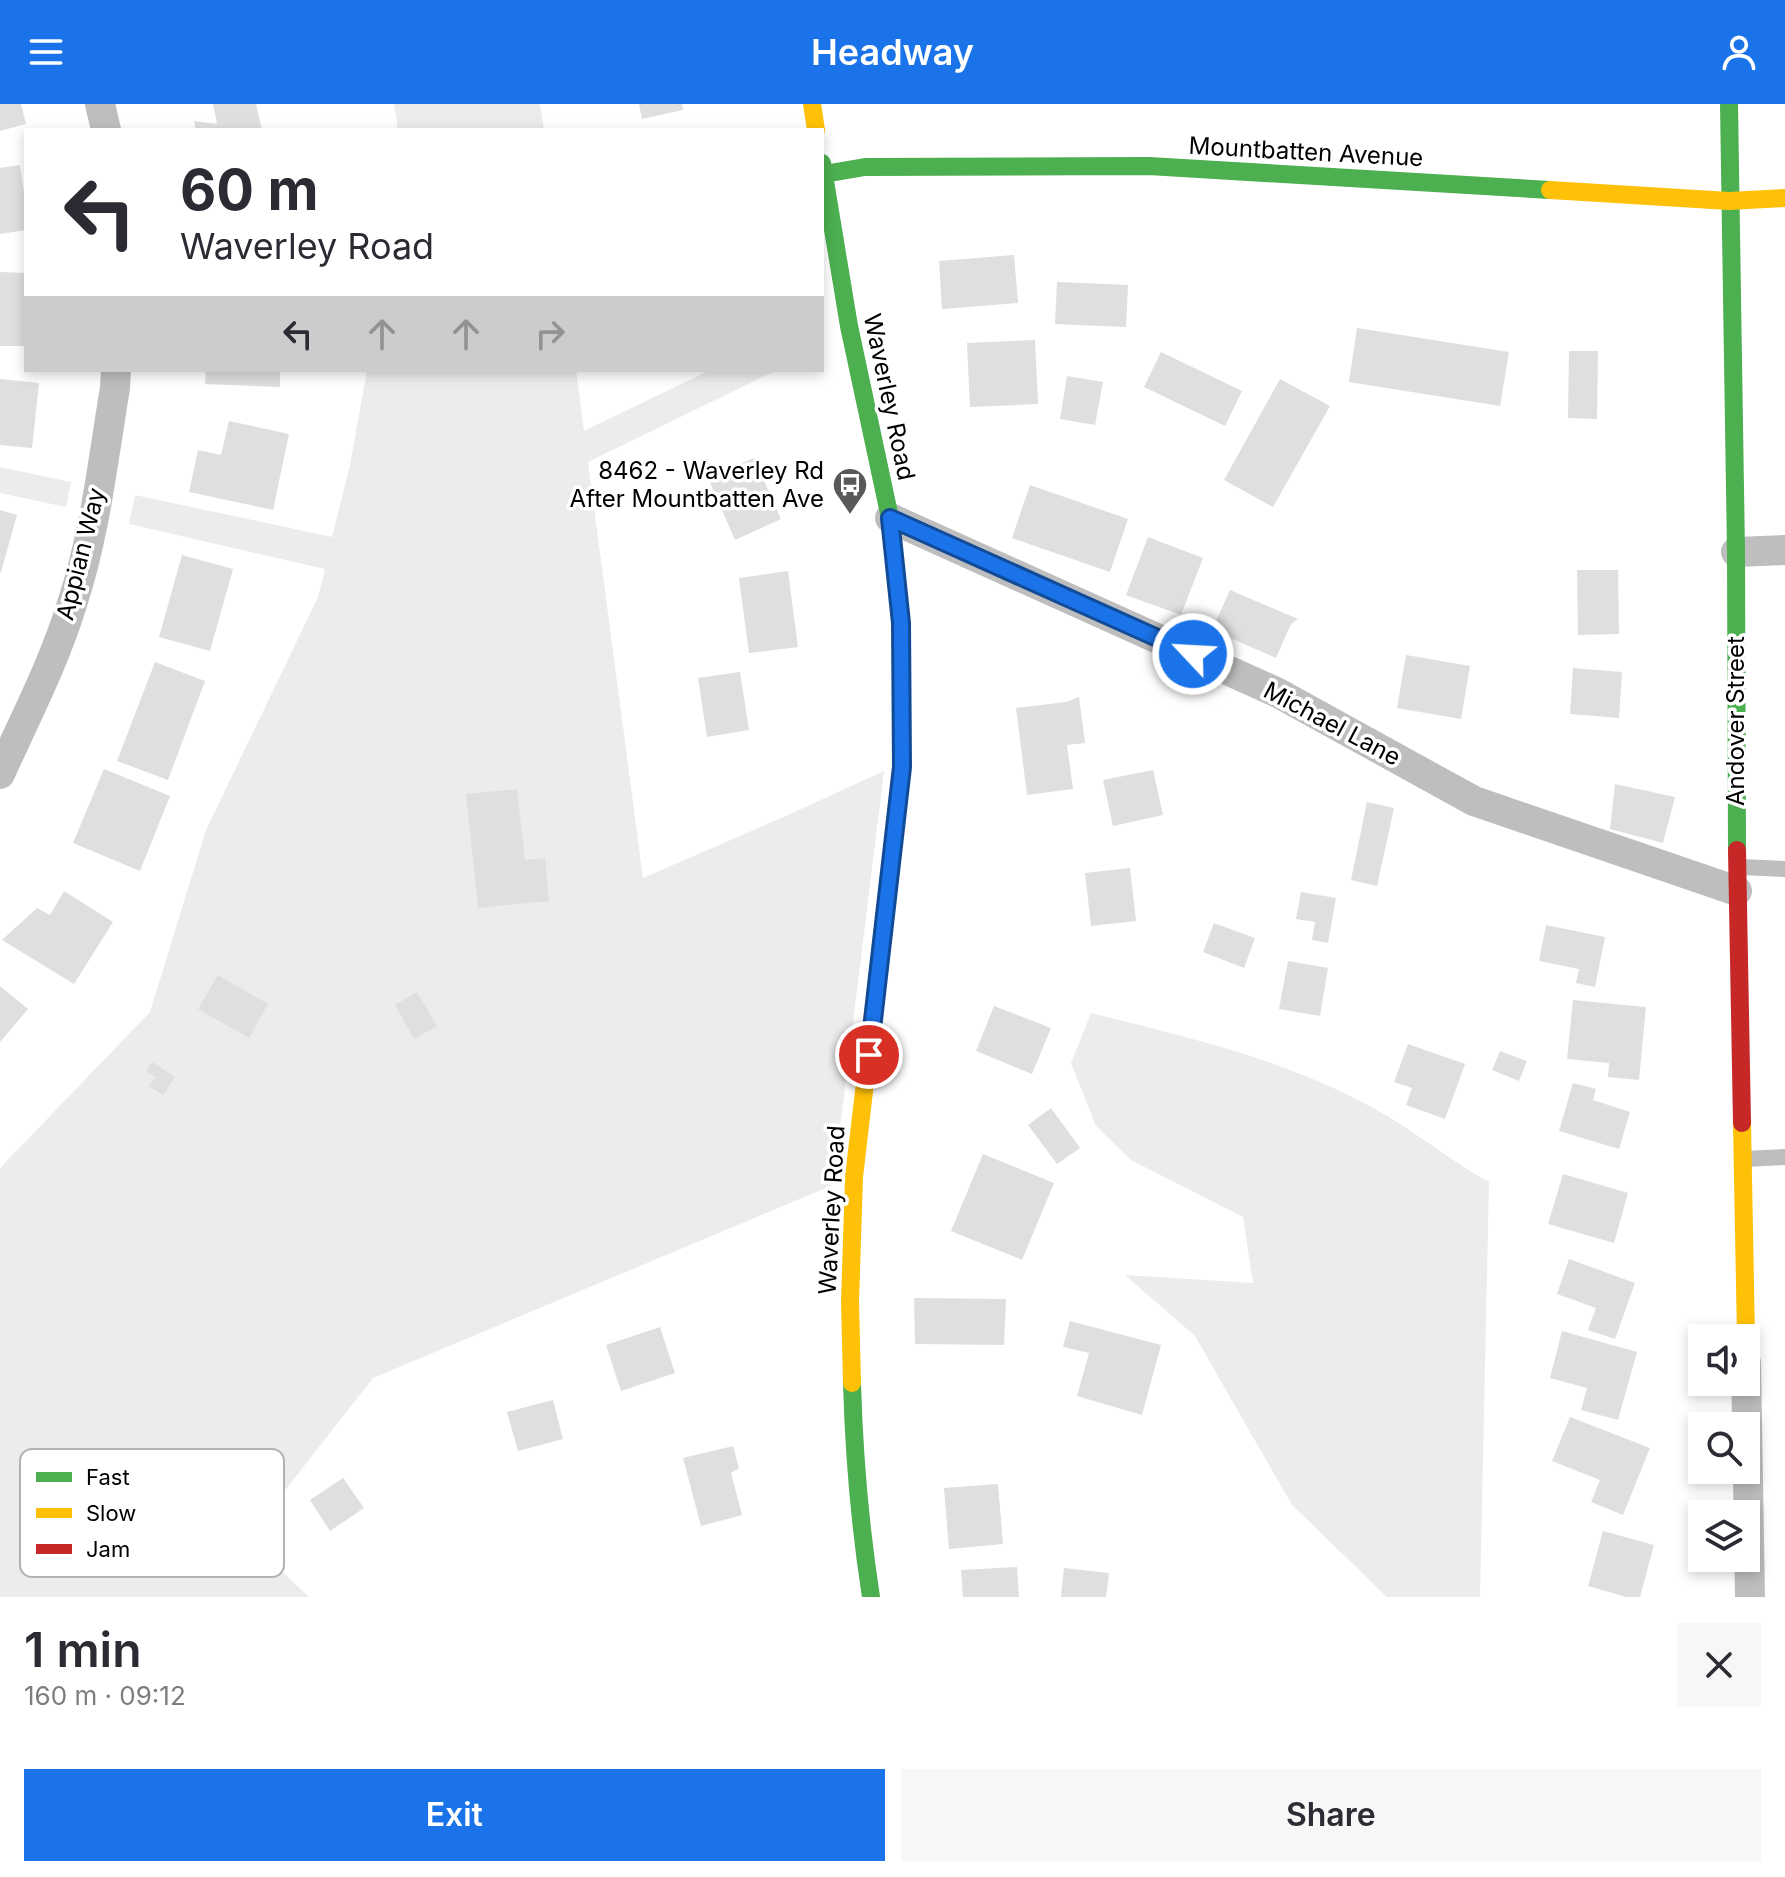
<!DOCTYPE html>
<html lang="en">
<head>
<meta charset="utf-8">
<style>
  :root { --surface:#fff; --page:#f7f7f7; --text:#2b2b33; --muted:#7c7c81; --accent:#1a73e8 }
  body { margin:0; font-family:Inter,sans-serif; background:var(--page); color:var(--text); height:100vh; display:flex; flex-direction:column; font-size:30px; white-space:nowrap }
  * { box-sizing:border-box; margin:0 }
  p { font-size:26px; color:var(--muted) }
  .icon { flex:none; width:44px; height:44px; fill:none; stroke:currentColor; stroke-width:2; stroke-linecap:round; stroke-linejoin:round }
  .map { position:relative; height:1493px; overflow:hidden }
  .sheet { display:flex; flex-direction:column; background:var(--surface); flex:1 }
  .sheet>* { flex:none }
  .hud { position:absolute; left:24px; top:24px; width:800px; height:244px; border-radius:0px; box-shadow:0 4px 12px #0003; background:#fff; color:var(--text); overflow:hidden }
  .fabs { position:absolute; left:1688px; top:1220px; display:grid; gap:16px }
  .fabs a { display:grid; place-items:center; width:72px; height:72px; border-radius:0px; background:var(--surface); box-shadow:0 4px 12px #0003; font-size:40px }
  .pin { position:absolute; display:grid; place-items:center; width:68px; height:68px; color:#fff; margin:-34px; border:4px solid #fff; border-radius:50%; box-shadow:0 2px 8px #0007 }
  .me { position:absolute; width:88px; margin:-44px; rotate:295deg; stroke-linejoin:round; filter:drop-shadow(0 0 6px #0008) }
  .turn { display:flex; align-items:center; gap:28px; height:168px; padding:0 24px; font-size:36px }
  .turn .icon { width:104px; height:104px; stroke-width:2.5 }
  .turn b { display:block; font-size:56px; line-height:68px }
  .lanes { display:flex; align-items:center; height:76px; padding:0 24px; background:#0003; justify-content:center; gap:40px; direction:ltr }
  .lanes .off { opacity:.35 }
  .round { display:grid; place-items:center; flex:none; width:84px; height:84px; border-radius:0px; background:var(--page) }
  .summary { display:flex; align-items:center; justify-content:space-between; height:136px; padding:0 24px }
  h1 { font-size:48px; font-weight:600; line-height:60px }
  .cta { display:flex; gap:16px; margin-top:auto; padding:16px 24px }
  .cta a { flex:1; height:92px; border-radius:0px; background:var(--accent); color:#fff; font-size:32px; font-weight:600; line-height:92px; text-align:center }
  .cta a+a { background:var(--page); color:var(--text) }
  header { display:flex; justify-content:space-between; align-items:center; height:104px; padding:0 24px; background:var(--accent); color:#fff; font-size:36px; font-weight:600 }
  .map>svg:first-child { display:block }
  .green { fill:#ececec }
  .building { fill:#dfdfdf }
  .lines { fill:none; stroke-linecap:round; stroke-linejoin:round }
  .lane { stroke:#bebebe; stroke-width:16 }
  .street { stroke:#bebebe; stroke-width:30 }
  .fast { stroke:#4caf50; stroke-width:18 }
  .slow { stroke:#ffc107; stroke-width:18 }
  .jam { stroke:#c62828; stroke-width:18 }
  .route-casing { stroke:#114b97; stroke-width:20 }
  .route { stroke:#1a73e8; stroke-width:14 }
  .labels { text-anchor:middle; stroke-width:7; stroke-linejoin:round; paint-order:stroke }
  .street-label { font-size:24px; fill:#000; stroke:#fff }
  .poi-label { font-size:24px; fill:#000; stroke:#fff; text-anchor:end }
  .key { fill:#fff; stroke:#b2b2b2; stroke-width:2 }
  .key-label { font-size:22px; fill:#000 }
</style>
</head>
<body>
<header><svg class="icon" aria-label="menu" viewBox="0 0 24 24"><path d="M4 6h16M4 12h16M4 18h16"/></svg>Headway<svg class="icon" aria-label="person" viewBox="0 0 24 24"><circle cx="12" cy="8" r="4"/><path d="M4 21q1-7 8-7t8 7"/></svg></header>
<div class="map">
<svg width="1785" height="1493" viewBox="0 0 1785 1493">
  <rect width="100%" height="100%" fill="#fff"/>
  <path class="green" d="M394 0H540L544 26H398Z
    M367 266H576L584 327 710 266H777L588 358 643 774 788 711 884 667 833 1081 373 1274 247 1435 309 1493H0V1064L150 908 206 726 318 493 325 465 129 420 135 391 332 433 350 361Z
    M0 363 71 378 66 403 0 389Z
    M1091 909C1187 933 1288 956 1375 1005 1415 1027 1449 1056 1489 1078L1480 1493H1387L1292 1401 1195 1232 1125 1171 1253 1179 1243 1113 1131 1056 1096 1022 1071 959Z"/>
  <path class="building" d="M0 0H21L26 20 0 27Z
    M213 0H256L262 26H196L194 17 217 20Z
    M639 0H682L683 6 642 15Z
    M20 61 26 103V126L0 130V64Z
    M1014 151 1018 199 942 205 939 157Z
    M0 168 26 169V242H0Z
    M1057 178 1128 181 1126 223 1055 220Z
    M1357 224 1509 248 1500 302 1349 278Z
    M1035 236 1038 300 970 303 967 239Z
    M1569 247H1598L1597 315 1568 314Z
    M1161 248 1242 287 1225 322 1144 283Z
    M206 266H280V283L205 280Z
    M1067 272 1103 278 1095 321 1060 315Z
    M0 275 39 279 32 344 0 341Z
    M1280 275 1330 302 1273 403 1224 376Z
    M229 317 289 330 273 406 189 388 198 346 221 351Z
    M754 354 781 415 735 436 708 374Z
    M1030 381 1128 415 1110 468 1012 434Z
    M0 406 17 411 1 468H0Z
    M1148 433 1203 454 1181 511 1126 491Z
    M182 451 233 465 210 547 159 533Z
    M1577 466H1618L1619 530 1578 531Z
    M788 467 798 543 749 549 739 474Z
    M1230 486 1298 515 1291 520 1276 554 1212 526Z
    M1406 551 1470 562 1461 615 1397 604Z
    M155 558 205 577 168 676 117 657Z
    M1573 564 1622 568 1619 614 1570 610Z
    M740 568 749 626 707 633 698 574Z
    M1079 593 1085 639 1067 641 1073 685 1027 691 1016 604 1066 598Z
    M104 665 170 692 140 767 73 739Z
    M1153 666 1163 711 1113 722 1103 676Z
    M1615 680 1675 693 1663 739 1610 725Z
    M517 685 525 756 545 754 549 797 478 804 466 690Z
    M1367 698 1394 704 1377 782 1351 776Z
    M1130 764 1136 817 1091 822 1085 769Z
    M64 787 113 818 74 880 2 836 37 804 50 811Z
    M1301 788 1336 794 1328 839 1312 836 1315 818 1296 815Z
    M1214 819 1255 834 1244 864 1203 848Z
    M1546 821 1605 833 1595 883 1576 879 1579 865 1539 857Z
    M1288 857 1328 864 1320 912 1279 905Z
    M218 871 268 900 249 934 198 905Z
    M0 882 28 905 0 938Z
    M417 888 437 922 414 935 395 901Z
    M1573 896 1646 903 1639 976 1608 973 1609 959 1567 955Z
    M994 902 1051 924 1032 970 976 947Z
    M1408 940 1465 960 1445 1015 1406 1001 1412 984 1394 978Z
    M1500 947 1527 957 1519 977 1492 966Z
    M152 958 175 973 163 991 149 982 156 973 146 967Z
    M1573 979 1596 985 1593 996 1630 1008 1619 1045 1559 1027Z
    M1051 1004 1080 1044 1057 1060 1028 1021Z
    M983 1050 1054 1079 1022 1156 951 1127Z
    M1563 1070 1628 1089 1614 1139 1548 1120Z
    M1569 1155 1635 1179 1615 1235 1588 1226 1596 1204 1557 1190Z
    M914 1194 1006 1195 1004 1241 915 1240Z
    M1070 1217 1161 1241 1142 1311 1077 1292 1089 1249 1063 1243Z
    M660 1223 675 1269 621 1287 606 1241Z
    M1562 1227 1637 1248 1618 1316 1581 1306 1587 1284 1550 1274Z
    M553 1296 563 1335 518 1347 507 1308Z
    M1570 1313 1650 1344 1623 1411 1591 1398 1600 1376 1552 1357Z
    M733 1342 739 1364 731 1369 742 1411 701 1422 683 1354Z
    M343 1374 364 1404 330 1427 310 1396Z
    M998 1380 1003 1440 949 1445 944 1384Z
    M1603 1427 1654 1441 1640 1493H1626L1588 1482Z
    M1017 1463 1019 1493H963L961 1466Z
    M1064 1464 1109 1469 1106 1493H1061Z"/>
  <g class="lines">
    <path class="lane" d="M1739 763 1785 765
      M1744 1055 1785 1053"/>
    <path class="street" d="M100 0 106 26
      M890 414 1276 588 1474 697 1737 787
      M1736 448 1785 446
      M0 670C25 614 54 559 72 500 95 431 103 356 115 284L116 266
      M1746 1259 1750 1493"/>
    <path class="fast" d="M1729 0 1736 448 1737 746
      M822 59 849 222 890 414 901 519 902 663 877 876
      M824 70 865 63 1149 62 1550 86
      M852 1279C854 1351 860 1422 871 1493"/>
    <path class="slow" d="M812 0 816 26
      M1550 86 1729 97 1785 94
      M1742 1019 1746 1234
      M852 1279 850 1198 854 1073 877 876"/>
    <path class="jam" d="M1737 746 1742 1019"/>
  </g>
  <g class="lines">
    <defs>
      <path id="route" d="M869 951 902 663 901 519 890 414 1193 550"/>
    </defs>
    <use href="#route" class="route-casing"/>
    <use href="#route" class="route"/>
  </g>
  <defs>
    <symbol id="bus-pin" viewBox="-11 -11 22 30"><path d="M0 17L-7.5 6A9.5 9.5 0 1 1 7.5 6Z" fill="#595959" stroke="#fff"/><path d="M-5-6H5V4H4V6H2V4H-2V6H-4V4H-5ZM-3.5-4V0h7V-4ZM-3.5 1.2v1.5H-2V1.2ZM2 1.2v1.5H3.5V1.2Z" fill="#fff"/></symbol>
  </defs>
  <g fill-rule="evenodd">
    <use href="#bus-pin" x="830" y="361" width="40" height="54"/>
  </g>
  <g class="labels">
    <g class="street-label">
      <text transform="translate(1306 48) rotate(3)" y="8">Mountbatten Avenue</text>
      <text transform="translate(889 293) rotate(78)" y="8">Waverley Road</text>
      <text transform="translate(81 450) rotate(-76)" y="8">Appian Way</text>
      <text transform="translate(1736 617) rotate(-90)" y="8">Andover Street</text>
      <text transform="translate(1332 620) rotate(28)" y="8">Michael Lane</text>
      <text transform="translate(832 1106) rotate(-87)" y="8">Waverley Road</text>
    </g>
    <g class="poi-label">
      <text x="824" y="375">8462 - Waverley Rd<tspan x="824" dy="28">After Mountbatten Ave</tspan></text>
    </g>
  </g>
  <rect x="20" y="1345" width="264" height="128" rx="12" class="key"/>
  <rect x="36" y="1368" width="36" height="10" fill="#4caf50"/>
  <rect x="36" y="1404" width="36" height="10" fill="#ffc107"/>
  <rect x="36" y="1440" width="36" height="10" fill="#c62828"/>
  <g class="key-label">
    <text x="86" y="1381">Fast</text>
    <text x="86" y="1417">Slow</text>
    <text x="86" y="1453">Jam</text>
  </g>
</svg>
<div class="fabs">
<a><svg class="icon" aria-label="sound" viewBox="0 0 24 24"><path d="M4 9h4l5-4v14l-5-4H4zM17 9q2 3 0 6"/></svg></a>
<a><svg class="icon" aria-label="search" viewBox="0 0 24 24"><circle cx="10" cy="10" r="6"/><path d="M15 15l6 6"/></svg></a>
<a><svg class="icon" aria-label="layers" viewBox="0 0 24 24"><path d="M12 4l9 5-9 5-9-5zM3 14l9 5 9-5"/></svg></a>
</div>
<div class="pin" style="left:869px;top:951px;background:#d93025"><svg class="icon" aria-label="arrive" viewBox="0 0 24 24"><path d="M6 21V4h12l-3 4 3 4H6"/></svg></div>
<svg class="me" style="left:1193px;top:550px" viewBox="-20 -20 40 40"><circle r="17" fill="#1a73e8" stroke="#fff" stroke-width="3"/><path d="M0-11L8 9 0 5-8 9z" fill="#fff"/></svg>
<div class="hud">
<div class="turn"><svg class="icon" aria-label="left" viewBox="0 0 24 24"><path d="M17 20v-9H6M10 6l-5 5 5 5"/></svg><div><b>60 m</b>Waverley Road</div></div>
<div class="lanes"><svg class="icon" aria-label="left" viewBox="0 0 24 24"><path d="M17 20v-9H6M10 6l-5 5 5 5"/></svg><svg class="icon off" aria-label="ahead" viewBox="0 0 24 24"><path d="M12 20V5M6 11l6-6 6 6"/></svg><svg class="icon off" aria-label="ahead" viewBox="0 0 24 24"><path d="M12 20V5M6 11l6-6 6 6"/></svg><svg class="icon off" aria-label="right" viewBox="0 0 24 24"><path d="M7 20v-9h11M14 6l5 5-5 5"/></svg></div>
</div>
</div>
<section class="sheet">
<div class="summary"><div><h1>1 min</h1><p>160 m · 09:12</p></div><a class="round"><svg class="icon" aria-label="close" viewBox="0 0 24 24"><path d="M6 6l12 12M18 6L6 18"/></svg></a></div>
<div class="cta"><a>Exit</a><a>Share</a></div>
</section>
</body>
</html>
